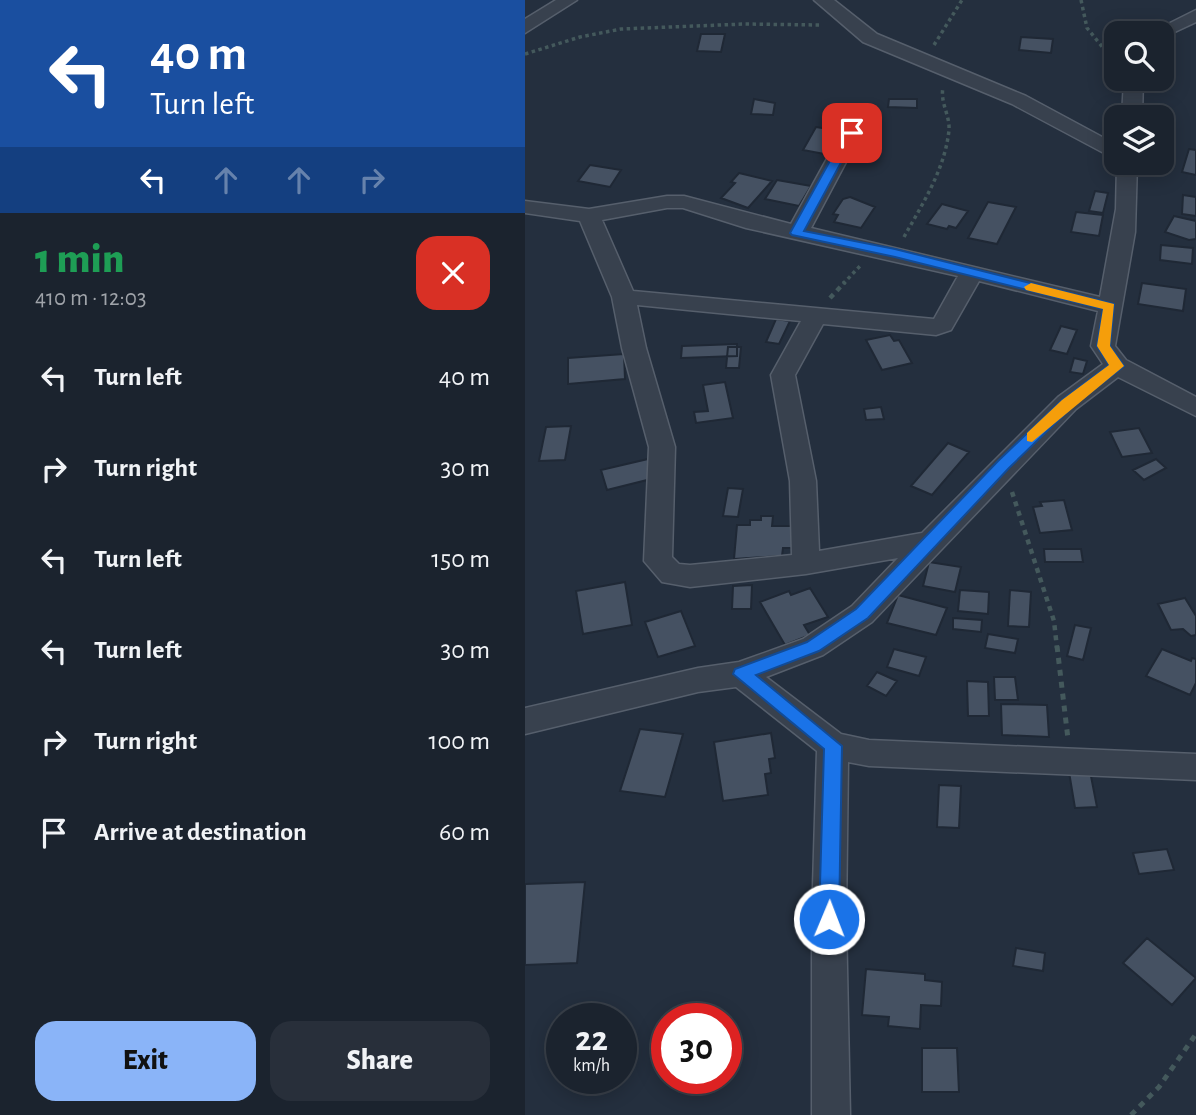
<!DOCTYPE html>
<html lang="en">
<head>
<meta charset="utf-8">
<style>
  :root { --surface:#1b232e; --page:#282f3a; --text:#f1f3f6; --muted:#a0a4aa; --line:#39404a; --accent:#8ab4f8 }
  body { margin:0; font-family:"Alegreya Sans",sans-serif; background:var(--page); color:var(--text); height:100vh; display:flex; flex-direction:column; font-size:26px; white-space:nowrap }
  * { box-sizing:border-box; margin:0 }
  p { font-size:23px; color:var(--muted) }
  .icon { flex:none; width:38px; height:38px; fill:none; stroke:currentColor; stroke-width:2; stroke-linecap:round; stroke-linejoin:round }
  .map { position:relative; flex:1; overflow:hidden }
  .panel { display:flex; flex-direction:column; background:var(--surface); width:525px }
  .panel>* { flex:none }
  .guide { background:#1a4fa0; color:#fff; overflow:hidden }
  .tools { position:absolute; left:579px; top:21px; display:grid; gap:14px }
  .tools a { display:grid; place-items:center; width:70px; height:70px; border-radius:14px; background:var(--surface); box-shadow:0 4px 18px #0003,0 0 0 2px var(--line); font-size:35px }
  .speed { position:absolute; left:21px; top:1003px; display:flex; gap:14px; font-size:35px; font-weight:700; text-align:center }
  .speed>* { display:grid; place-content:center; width:91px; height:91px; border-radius:50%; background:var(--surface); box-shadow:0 4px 18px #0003,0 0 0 2px var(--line); line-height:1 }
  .speed small { font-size:18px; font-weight:400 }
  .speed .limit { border:10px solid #d22; background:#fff; color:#111 }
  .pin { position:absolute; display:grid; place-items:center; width:60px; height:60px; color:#fff; margin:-30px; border-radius:14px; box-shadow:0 4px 10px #0006 }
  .me { position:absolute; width:77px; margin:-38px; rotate:1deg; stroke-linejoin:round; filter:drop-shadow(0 0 5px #0008) }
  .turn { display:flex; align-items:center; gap:24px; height:147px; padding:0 35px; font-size:32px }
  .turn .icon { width:91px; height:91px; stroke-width:2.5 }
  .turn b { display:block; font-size:49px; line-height:60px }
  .lanes { display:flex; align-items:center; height:66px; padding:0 35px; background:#0003; justify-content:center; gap:35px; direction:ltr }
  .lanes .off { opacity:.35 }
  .round { display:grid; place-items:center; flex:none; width:74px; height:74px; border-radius:21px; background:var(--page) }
  .head { display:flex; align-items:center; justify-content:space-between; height:119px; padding:0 35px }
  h1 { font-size:42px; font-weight:800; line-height:52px; color:#1e9e55 }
  .button { display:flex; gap:14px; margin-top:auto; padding:14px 35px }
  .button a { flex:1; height:80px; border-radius:21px; background:var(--accent); color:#111; font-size:28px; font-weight:800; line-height:80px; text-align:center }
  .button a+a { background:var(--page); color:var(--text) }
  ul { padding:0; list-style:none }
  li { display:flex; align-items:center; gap:21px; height:91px; padding:0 35px }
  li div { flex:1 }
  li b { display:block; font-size:26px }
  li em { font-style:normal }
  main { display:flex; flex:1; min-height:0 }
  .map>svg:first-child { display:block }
  .building { fill:#455162; stroke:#1f2835; stroke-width:2 }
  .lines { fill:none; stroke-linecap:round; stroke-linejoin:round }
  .minor-casing { stroke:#565f6c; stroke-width:3 }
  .path-far2 { stroke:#44595c; stroke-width:3.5; stroke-dasharray:3.5 3.5; stroke-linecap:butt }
  .path-far1 { stroke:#44595c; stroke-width:4.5; stroke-dasharray:5 5; stroke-linecap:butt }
  .path { stroke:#44595c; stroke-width:5; stroke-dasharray:6 6; stroke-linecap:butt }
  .minor { fill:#38414e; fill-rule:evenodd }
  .route { fill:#1a73e8; stroke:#114b97; stroke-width:2 }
  .slow { fill:#f59e0b }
</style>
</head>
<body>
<main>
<section class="panel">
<div class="guide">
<div class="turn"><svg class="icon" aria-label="left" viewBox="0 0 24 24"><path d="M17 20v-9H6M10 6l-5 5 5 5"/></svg><div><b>40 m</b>Turn left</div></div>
<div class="lanes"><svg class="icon" aria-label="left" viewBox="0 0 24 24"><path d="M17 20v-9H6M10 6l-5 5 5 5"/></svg><svg class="icon off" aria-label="ahead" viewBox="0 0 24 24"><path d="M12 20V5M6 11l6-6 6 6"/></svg><svg class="icon off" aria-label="ahead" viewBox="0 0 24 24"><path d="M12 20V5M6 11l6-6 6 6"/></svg><svg class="icon off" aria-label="right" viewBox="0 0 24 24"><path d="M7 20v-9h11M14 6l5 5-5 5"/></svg></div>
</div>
<div class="head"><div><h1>1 min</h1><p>410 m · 12:03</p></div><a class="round" style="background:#d93025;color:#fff"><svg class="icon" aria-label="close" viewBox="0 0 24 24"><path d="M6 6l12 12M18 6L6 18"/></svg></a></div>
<ul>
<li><svg class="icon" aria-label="left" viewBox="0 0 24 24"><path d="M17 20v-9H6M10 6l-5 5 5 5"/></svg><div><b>Turn left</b></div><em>40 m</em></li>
<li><svg class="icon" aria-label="right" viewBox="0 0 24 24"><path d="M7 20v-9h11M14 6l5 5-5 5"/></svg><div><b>Turn right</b></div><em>30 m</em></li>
<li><svg class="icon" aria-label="left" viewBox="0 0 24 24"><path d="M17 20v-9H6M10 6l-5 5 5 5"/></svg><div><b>Turn left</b></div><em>150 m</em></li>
<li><svg class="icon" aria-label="left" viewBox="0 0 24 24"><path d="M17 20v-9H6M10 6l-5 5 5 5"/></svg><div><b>Turn left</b></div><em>30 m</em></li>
<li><svg class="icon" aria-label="right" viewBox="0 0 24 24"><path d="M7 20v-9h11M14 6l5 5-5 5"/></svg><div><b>Turn right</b></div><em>100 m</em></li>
<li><svg class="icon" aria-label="arrive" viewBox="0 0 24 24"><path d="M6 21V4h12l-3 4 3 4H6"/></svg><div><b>Arrive at destination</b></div><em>60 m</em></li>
</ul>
<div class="button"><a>Exit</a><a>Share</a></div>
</section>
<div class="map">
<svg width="671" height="1115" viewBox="0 0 671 1115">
  <rect width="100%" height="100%" fill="#242f3e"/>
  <path class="building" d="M176 34H200L196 52 172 51Z
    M496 37 528 39 526 53 494 50Z
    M229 99 250 103 248 115 226 114Z
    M364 99H392V108L363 107Z
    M291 127 322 132 310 156 278 150Z
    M664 149 671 150V175L657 172Z
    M65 165 96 170 85 187 53 181Z
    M214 173 247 181 223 208 196 198 210 183 206 182Z
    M252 180 286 186 274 206 240 199Z
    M570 191 583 193 578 213 564 211Z
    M658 195 671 197V216L657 214Z
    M325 197 350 207 336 228 309 222 313 215 308 214 318 199Z
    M463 202 491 207 472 244 443 238Z
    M417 204 443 211 431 228 424 226 422 229 402 224Z
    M551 212 578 215 574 236 546 232Z
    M649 216 671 221V239L664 240 640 232Z
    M636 245 668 248 667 264 635 260Z
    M617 283 661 289 658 311 613 304Z
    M251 319 265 321 254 344 241 342Z
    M536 326 552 330 542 354 525 350Z
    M365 335 369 341 374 340 387 363 357 370 341 340Z
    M212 344V356L156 358 157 346Z
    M203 347H216L214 368H201Z
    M99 354 100 379 43 384V358Z
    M549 358 562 361 558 374 545 372Z
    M200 382 208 418 171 423 169 412 183 411 178 385Z
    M356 407 359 419 341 420 339 409Z
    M46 426 40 460 14 461 21 427Z
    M614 428 627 453 597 457 585 432Z
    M423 443 444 452 407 495 386 486Z
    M123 459 130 478 82 490 76 470Z
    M631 459 641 468 619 480 608 470Z
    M203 488 218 489 213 517 198 516Z
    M539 500 547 530 515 533 508 507 517 506 515 502Z
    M236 516H248L247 526H267V548H258L257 556 209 559 212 525H225V520H236Z
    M519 549H556L558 562H520Z
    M404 562 436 567 430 592 398 586Z
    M100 582 107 625 58 634 51 591Z
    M227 585 226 609H207L208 586Z
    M285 588 303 617 279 625 285 635 260 645 235 602 264 591 266 595Z
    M435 590 464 592 463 614 433 611Z
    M485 590 506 592 504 627 483 626Z
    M373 595 422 608 411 635 362 623Z
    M660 598 671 616V635L666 636 658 629 646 630 633 604Z
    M156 611 170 646 133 657 120 622Z
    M428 618 457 620 456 632 428 629Z
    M550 625 566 628 558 660 542 656Z
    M463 634 493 639 490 653 460 648Z
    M369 649 401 657 394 676 362 667Z
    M637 649 666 661 667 658 671 659V683L665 695 621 676Z
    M352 672 372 681 361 696 342 686Z
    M469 677H490L493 700H470Z
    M442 681 463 682 464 716H443Z
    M476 704 522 705 524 737 477 735Z
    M115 729 158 734 140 797 95 791Z
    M246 733 250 758 244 759 246 773 240 774 243 795 198 801 189 742Z
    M565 771 572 807 550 808 544 772Z
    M414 785 436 786 434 828 412 827Z
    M642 849 649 870 614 874 608 853Z
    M60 882 52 963 0 965V884Z
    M622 938 671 978 647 1005 598 963Z
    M491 948 520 953 518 971 488 966Z
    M341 969 400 974V980L417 982 416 1006 396 1005 395 1029 363 1026 364 1017 337 1015Z
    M397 1048H432L434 1092H397Z"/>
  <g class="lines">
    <defs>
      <path id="minor" d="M31 0H52L0 33V19Z
        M289 0H309L352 34 501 96 592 145V160L487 104 338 42Z
        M671 10V22L637 38V33H625Z
        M599 79H618L617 117H597Z
        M336 109 346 115 286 228 575 297 591 209 592 163H612L610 232 590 346 601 360 671 397V416L593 377 551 409 347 622 298 655 241 677 316 734 344 740 671 754V780L344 766 323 762 321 919 325 1115H287V919L292 751 211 687 173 692 0 734V708L173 668 214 662 278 639 327 606 373 558 281 574 165 587 137 582 119 561 124 447 97 348 87 297 55 221 0 213V201L64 209 142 196H159L266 224 326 115ZM142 208H158L221 228 433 276 409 319 108 291 77 220ZM454 281 573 311 566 346 578 364 533 397 397 533 294 551 291 481 270 375 298 324 411 335 426 330ZM112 305 276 321 246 375 265 481 267 555 165 565 154 564 147 557 150 447 121 348Z"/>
    </defs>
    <use href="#minor" class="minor-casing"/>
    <path class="path-far2" d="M556 0 562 28 592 65
      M409 45 437 0
      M0 54 55 37 96 29 220 24 296 25
      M379 237C398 203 420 169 424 130 425 115 415 103 418 87
      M318 284 335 266"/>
    <path class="path-far1" d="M305 298 320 282
      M487 492 529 621 532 648"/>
    <path class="path" d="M532 646 543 739
      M606 1115 634 1087 671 1034"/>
    <use href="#minor" class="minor"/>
  </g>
  <path class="route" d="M322 130 332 133 279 231 370 249 589 304 585 346 599 366 547 407 484 468 343 618 294 651 231 675 317 746 314 919 311 925 304 928 297 925 294 919 299 749 208 674 210 669 282 642 331 609 473 461 537 400 584 365 572 346 578 309 370 257 267 235 265 233Z"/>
  <path class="slow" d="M506 283 589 304 585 346 599 366 507 442 502 441V433L537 400 584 365 572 346 578 309 501 290 499 287Z"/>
</svg>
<div class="tools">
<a><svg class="icon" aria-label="search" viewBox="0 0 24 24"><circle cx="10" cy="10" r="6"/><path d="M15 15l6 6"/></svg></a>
<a><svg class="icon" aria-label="layers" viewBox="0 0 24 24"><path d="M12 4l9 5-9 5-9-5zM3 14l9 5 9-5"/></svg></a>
</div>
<div class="speed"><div>22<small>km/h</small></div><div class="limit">30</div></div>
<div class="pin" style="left:327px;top:133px;background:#d93025"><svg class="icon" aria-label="arrive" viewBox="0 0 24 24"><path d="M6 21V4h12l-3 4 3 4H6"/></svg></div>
<svg class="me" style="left:304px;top:919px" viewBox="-20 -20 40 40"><circle r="17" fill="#1a73e8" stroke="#fff" stroke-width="3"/><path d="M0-11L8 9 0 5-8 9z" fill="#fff"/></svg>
</div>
</main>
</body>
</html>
